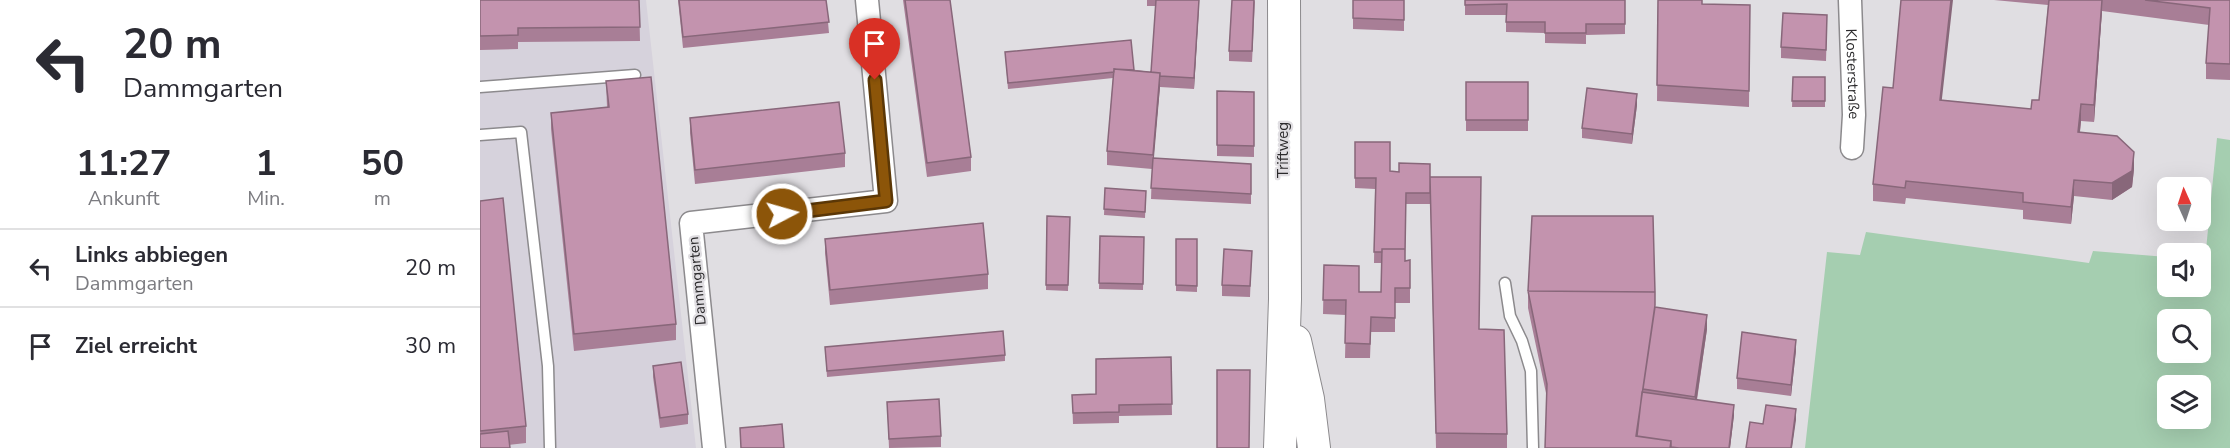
<!DOCTYPE html>
<html lang="de">
<head>
<meta charset="utf-8">
<style>
  :root { --surface:#fff; --page:#f2f2f3; --text:#2b2b33; --muted:#7c7c81; --line:#e1e1e2 }
  body { margin:0; font-family:"Nunito Sans",sans-serif; background:var(--page); color:var(--text); height:100vh; display:flex; flex-direction:column; font-size:22px; white-space:nowrap }
  * { box-sizing:border-box; margin:0 }
  p { font-size:20px; color:var(--muted) }
  .icon { flex:none; width:33px; height:33px; fill:none; stroke:currentColor; stroke-width:2; stroke-linecap:round; stroke-linejoin:round }
  .map { position:relative; flex:1; overflow:hidden }
  .drawer { display:flex; flex-direction:column; background:var(--surface); width:480px }
  .drawer>* { flex:none }
  .hud { background:#fff; color:var(--text); overflow:hidden }
  .needle { width:39px; rotate:357deg }
  .tools { position:absolute; left:1677px; top:177px; display:grid; gap:12px }
  .tools a { display:grid; place-items:center; width:54px; height:54px; border-radius:9px; background:var(--surface); box-shadow:0 6px 24px #0002; font-size:30px }
  .pin { position:absolute; display:grid; place-items:center; width:51px; height:51px; color:#fff; margin:-62px -26px; border-radius:50% 50% 50% 0; rotate:-45deg; box-shadow:0 0 6px #0007 }
  .pin .icon { rotate:45deg }
  .me { position:absolute; width:66px; margin:-33px; rotate:84deg; stroke-linejoin:round; filter:drop-shadow(0 0 4px #0008) }
  .turn { display:flex; align-items:center; gap:21px; height:126px; padding:0 24px; font-size:27px }
  .turn .icon { width:78px; height:78px; stroke-width:2.5 }
  .turn b { display:block; font-size:42px; line-height:51px }
  .eta { display:flex; justify-content:space-evenly; align-items:center; height:102px; text-align:center }
  .eta b { font-size:36px; font-weight:700; line-height:42px }
  ul { padding:0; list-style:none }
  li { display:flex; align-items:center; gap:18px; height:78px; padding:0 24px; border-top:2px solid var(--line) }
  li div { flex:1 }
  li b { display:block; font-size:22px }
  li em { font-style:normal }
  main { display:flex; flex:1; min-height:0 }
  .map>svg:first-child { display:block }
  .built { fill:#d6d2dc }
  .green { fill:#a5ceb0; fill-rule:evenodd }
  .lines { fill:none; stroke-linecap:round; stroke-linejoin:round }
  .service-casing { stroke:#8c8a8d; stroke-width:13 }
  .minor-casing { stroke:#8c8a8d; stroke-width:25 }
  .secondary-casing { stroke:#8c8a8d; stroke-width:34 }
  .service { stroke:#fff; stroke-width:10 }
  .minor { stroke:#fff; stroke-width:22 }
  .secondary { stroke:#fff; stroke-width:32 }
  .wall { fill:#a87e96 }
  .shaded-wall { fill:#88677a }
  .building { fill:#c393ae; stroke:#88677a; stroke-width:1.5 }
  .route-casing { stroke:#5b3706; stroke-width:15 }
  .route { stroke:#8c5509; stroke-width:10 }
  .labels { text-anchor:middle; stroke-width:4.5; stroke-linejoin:round; paint-order:stroke }
  .street-label { font-size:15px; fill:#2b2a2c; stroke:#e0dee2 }
</style>
</head>
<body>
<main>
<section class="drawer">
<div class="hud">
<div class="turn"><svg class="icon" aria-label="left" viewBox="0 0 24 24"><path d="M17 20v-9H6M10 6l-5 5 5 5"/></svg><div><b>20 m</b>Dammgarten</div></div>
</div>
<div class="eta">
<div><b>11:27</b><p>Ankunft</p></div>
<div><b>1</b><p>Min.</p></div>
<div><b>50</b><p>m</p></div>
</div>
<ul>
<li><svg class="icon" aria-label="left" viewBox="0 0 24 24"><path d="M17 20v-9H6M10 6l-5 5 5 5"/></svg><div><b>Links abbiegen</b><p>Dammgarten</p></div><em>20 m</em></li>
<li><svg class="icon" aria-label="arrive" viewBox="0 0 24 24"><path d="M6 21V4h12l-3 4 3 4H6"/></svg><div><b>Ziel erreicht</b></div><em>30 m</em></li>
</ul>
</section>
<div class="map">
<svg width="1750" height="448" viewBox="0 0 1750 448">
  <rect width="100%" height="100%" fill="#e0dee2"/>
  <path class="built" d="M0 0H166L216 448H0Z"/>
  <path class="green" d="M1737 138 1750 140V448H1325L1347 252 1380 255 1386 232 1609 263 1613 251 1687 257 1688 286H1720L1721 260H1725ZM1688 320H1720V352H1688ZM1688 386H1720V418H1688Z"/>
  <g class="lines">
    <defs>
      <path id="service" d="M0 87 155 75
        M0 135 41 132 68 366 70 448
        M1025 283 1030 316 1042 341 1051 371 1053 448"/>
      <g id="minor">
        <path id="s1" d="M1370 0 1374 115 1372 148"/>
        <path d="M234 448 211 223 406 201 387 0"/>
      </g>
      <path id="secondary" d="M815 341 828 399 834 448
        M800 448 805 299 804 0"/>
    </defs>
    <use href="#service" class="service-casing"/>
    <use href="#minor" class="minor-casing"/>
    <use href="#secondary" class="secondary-casing"/>
    <use href="#service" class="service"/>
    <use href="#minor" class="minor"/>
    <use href="#secondary" class="secondary"/>
  </g>
  <path class="wall" d="M0 0H159L160 41 38 42V49L0 50Z
    M198 0H346L349 33 203 48Z
    M423 0H470L491 157V171L447 177Z
    M667 0H719L714 89 680 87 673 158 771 164V204L671 199 672 169 627 165V151L633 78 528 89 525 52 671 72 676 6H667Z
    M775 0 772 62 749 61V51Z
    M873 0H924V31L873 29Z
    M985 0H1145V34L1106 35V44L1065 43V33L1026 32V15H985Z
    M1178 0 1222 4 1270 5 1269 107 1177 101Z
    M1514 0H1750V80L1726 79V63L1729 25 1622 11 1614 122 1601 121 1600 132 1654 169 1652 187 1632 200 1594 196 1591 224 1543 219V210L1426 198 1425 204 1393 201V184L1413 88 1461 100 1551 109 1559 100 1568 5Z
    M1347 26 1346 61 1301 58V47Z
    M1313 77H1345V107H1312Z
    M126 81 196 324V340L94 351 71 129V113L127 107Z
    M986 82H1048V131H986Z
    M737 91 774 92V157L737 156Z
    M1157 105 1152 144 1102 138V128Z
    M210 118 365 153V167L215 184 210 133Z
    M875 142 910 171 950 177 999 329 1027 434V448H956L950 186V204H926L925 261 930 260V303H915V332H891L890 358H865L866 315 843 314 844 265 879 292H901V263H894L895 189 875 188Z
    M625 188 666 191 665 218 624 215Z
    M0 201 46 426V443L0 448Z
    M567 216 590 217 588 291 566 290Z
    M620 236 664 237 663 290 619 289Z
    M345 239 508 274V289L350 305 345 253Z
    M696 239H717V292L696 291Z
    M772 251 770 297 742 296V285Z
    M1048 291 1175 307 1227 329 1217 400 1254 415 1250 448H1065L1067 398 1048 308Z
    M345 347 525 355V361L347 377Z
    M1316 350 1311 396 1257 389V378Z
    M691 357 692 415 639 416V423L593 424 592 395 616 394Z
    M173 366 208 414V424L180 428 173 377Z
    M407 402 461 436V447L409 448Z"/>
  <path class="shaded-wall" d="M719 0V8L714 89V78Z
    M1471 0H1473L1460 116V100Z
    M1622 0V11L1614 122V105Z
    M680 73V87L673 169V155Z
    M1157 94V105L1152 144V134Z
    M1601 104V121L1598 148V132Z
    M1654 152V169L1652 187 1632 200V183Z
    M1594 180V196L1591 224V207Z
    M1227 315V329L1215 411V397Z
    M1316 340V350L1311 396V385Z
    M1254 405V415L1250 448H1249Z
    M1316 409V420L1312 448H1311Z"/>
  <path class="building" d="M0 0H159L160 27 38 28V35L0 36Z
    M199 0H346L349 22 203 37Z
    M425 0H470L491 157 447 163Z
    M676 0H719L714 78 680 76V73L671 72Z
    M752 0H774L772 51H749Z
    M873 0H924V20L873 18Z
    M985 0H1145V24H1106V33H1065V22H1026L1027 4 985 5Z
    M1178 0H1222V4L1270 5 1269 91 1177 85Z
    M1421 0H1471L1460 100 1551 109 1552 100H1559L1569 0H1622L1614 105 1601 104 1598 132 1637 136 1654 152 1652 171 1632 183 1594 180 1591 207 1543 202V193L1426 181 1425 188 1393 184 1403 87 1413 88Z
    M1665 0H1750V64L1726 63 1730 8Z
    M1303 13 1347 15 1346 50 1301 47Z
    M651 40 654 70 634 69V72L528 83 525 52Z
    M634 69 680 73 673 155 627 151Z
    M171 77 196 324 94 334 71 113 129 107 126 81Z
    M1313 77H1345V101H1312Z
    M986 82H1048V120H986Z
    M1107 88 1157 94 1152 134 1102 128Z
    M737 91 774 92V146L737 145Z
    M359 102 365 153 215 170 210 118Z
    M875 142H910V171L919 172V163L950 164V193H926L925 252V249H902V252H894L896 178H875Z
    M673 158 771 164V194L671 188Z
    M950 177H1001L999 329 1024 330 1027 434 956 433Z
    M625 188 666 191 665 212 624 209Z
    M23 198 46 426 0 431V201Z
    M567 216 590 217 588 285H566Z
    M1052 216H1173L1175 292 1048 291Z
    M503 223 508 274 350 290 345 239Z
    M620 236 664 237 663 284 619 283Z
    M696 239H717V286L696 285Z
    M744 249 772 251 770 286 742 285Z
    M902 249H925V261L930 260V288H915V318L891 317 890 344 865 343 866 300H843L844 265 879 266V292H901Z
    M1048 291 1175 292V305L1156 436 1191 441 1190 448H1065L1067 384Z
    M1175 307 1227 315 1215 397 1163 389Z
    M523 331 525 355 347 371 345 347Z
    M1262 332 1316 340 1311 385 1257 378Z
    M691 357 692 404 639 405V412L593 413 592 395 616 394V359Z
    M201 362 208 414 180 418 173 366Z
    M737 370H770L769 448H737Z
    M1162 392 1254 405 1249 448H1199L1191 447V441L1157 436Z
    M459 399 461 436 409 439 407 402Z
    M1286 405 1316 409 1311 448H1266L1270 422 1283 424Z
    M302 424 304 448H261L260 428Z
    M28 431 30 448H0V434Z"/>
  <g class="lines">
    <defs>
      <path id="route" d="M302 214 406 201 395 80"/>
    </defs>
    <use href="#route" class="route-casing"/>
    <use href="#route" class="route"/>
  </g>
  <g class="labels">
    <g class="street-label">
      <text dy="5" stroke="none"><textPath href="#s1" startOffset="74">Klosterstraße</textPath></text>
      <text transform="translate(803 150) rotate(-90)" y="5">Triftweg</text>
      <text transform="translate(217 281) rotate(-95)" y="5">Dammgarten</text>
    </g>
  </g>
</svg>
<div class="tools">
<a><svg class="needle" viewBox="-14 -14 28 28"><path d="M0-13l5 13h-10z" fill="#e53935"/><path d="M0 13l5-13h-10z" fill="#7c7c81"/></svg></a>
<a><svg class="icon" aria-label="sound" viewBox="0 0 24 24"><path d="M4 9h4l5-4v14l-5-4H4zM17 9q2 3 0 6"/></svg></a>
<a><svg class="icon" aria-label="search" viewBox="0 0 24 24"><circle cx="10" cy="10" r="6"/><path d="M15 15l6 6"/></svg></a>
<a><svg class="icon" aria-label="layers" viewBox="0 0 24 24"><path d="M12 4l9 5-9 5-9-5zM3 14l9 5 9-5"/></svg></a>
</div>
<div class="pin" style="left:395px;top:80px;background:#d93025"><svg class="icon" aria-label="arrive" viewBox="0 0 24 24"><path d="M6 21V4h12l-3 4 3 4H6"/></svg></div>
<svg class="me" style="left:302px;top:214px" viewBox="-20 -20 40 40"><circle r="17" fill="#8c5509" stroke="#fff" stroke-width="3"/><path d="M0-11L8 9 0 5-8 9z" fill="#fff"/></svg>
</div>
</main>
</body>
</html>
